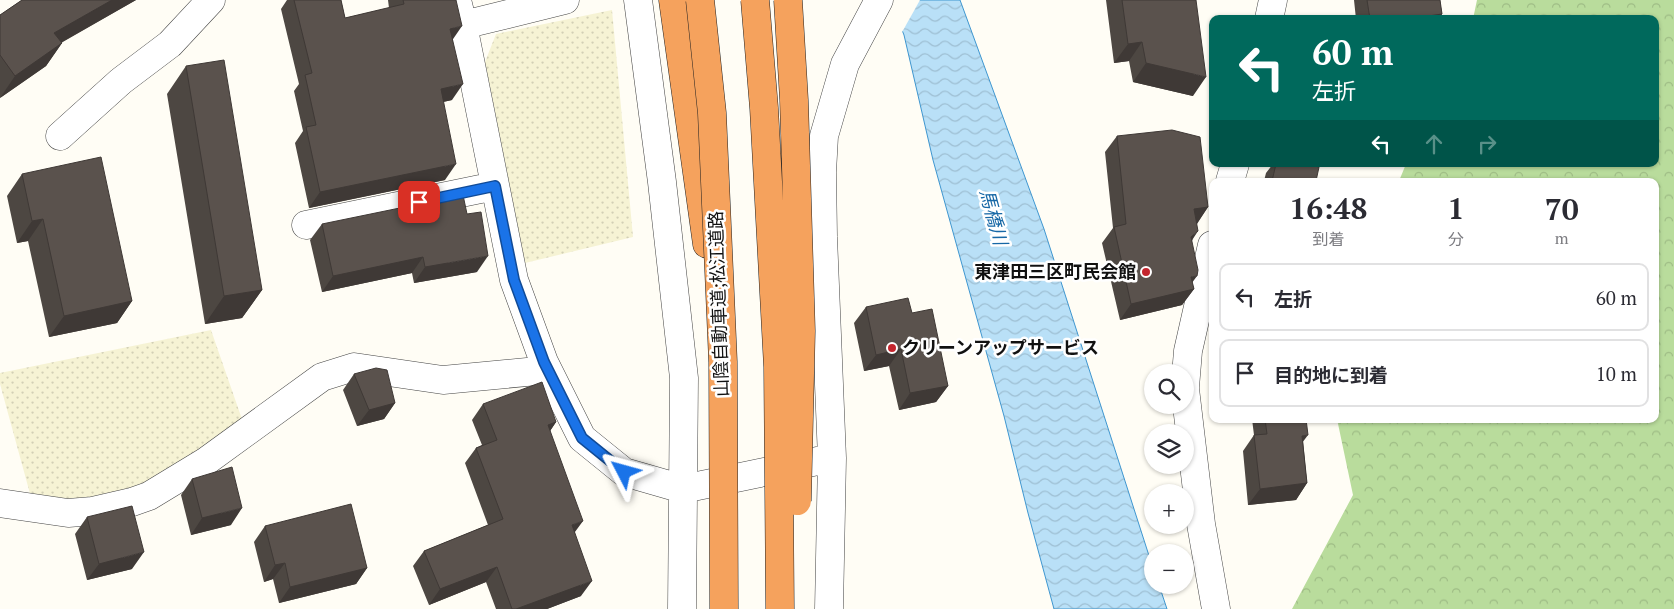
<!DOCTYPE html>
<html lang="ja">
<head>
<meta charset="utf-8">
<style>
  :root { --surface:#fff; --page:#f7f7f7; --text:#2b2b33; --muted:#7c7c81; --line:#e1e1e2 }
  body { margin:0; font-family:"PT Serif","Noto Sans JP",serif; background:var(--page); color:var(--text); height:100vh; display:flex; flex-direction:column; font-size:19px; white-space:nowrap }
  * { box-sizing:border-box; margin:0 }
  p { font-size:16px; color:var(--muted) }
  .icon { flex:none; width:28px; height:28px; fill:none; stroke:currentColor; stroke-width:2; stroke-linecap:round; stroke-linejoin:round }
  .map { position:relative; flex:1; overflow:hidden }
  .side { position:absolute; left:1209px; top:178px; width:450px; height:245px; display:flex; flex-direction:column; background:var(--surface); border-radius:10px; box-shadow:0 1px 4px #0004 }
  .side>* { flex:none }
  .guide { position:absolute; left:1209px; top:15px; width:450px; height:152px; border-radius:10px; box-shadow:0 1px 4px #0004; background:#00695c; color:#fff; overflow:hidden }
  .controls { position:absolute; left:1144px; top:364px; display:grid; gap:10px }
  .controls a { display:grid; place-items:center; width:50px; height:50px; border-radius:50%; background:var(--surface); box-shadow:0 1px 4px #0004; font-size:25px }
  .pin { position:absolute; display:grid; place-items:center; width:42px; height:42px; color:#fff; margin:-21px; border-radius:10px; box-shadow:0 2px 8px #0006 }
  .me { position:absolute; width:55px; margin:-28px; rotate:309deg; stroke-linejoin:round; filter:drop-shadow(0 0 4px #0008) }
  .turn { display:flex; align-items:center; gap:18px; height:105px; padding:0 20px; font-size:22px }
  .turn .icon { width:65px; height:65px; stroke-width:2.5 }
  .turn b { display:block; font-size:35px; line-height:42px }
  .lanes { display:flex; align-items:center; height:48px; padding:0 20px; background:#0003; justify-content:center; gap:25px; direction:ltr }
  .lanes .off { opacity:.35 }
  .eta { display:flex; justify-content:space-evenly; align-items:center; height:85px; text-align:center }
  .eta b { font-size:30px; font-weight:700; line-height:35px }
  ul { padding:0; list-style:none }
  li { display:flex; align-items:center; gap:15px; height:68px; margin:0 10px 8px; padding:0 10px; border:2px solid var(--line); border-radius:10px }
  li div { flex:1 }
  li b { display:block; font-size:19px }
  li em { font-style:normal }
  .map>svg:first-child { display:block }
  .farmland { fill:url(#farmland-dots) }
  .forest { fill:url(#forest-crowns) }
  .water { fill:url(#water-waves); stroke:#3f96cf }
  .pier { fill:#fffdf5 }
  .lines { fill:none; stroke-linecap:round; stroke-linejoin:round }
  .street-casing { stroke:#444; stroke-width:29 }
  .highway-casing { stroke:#222; stroke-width:29 }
  .street { stroke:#fff; stroke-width:28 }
  .highway { stroke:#f5a25d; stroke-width:28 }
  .highway-bridge-casing { stroke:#222; stroke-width:29; stroke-linecap:butt }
  .highway-bridge { stroke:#f5a25d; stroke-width:28 }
  .wall { fill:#4d4742 }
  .shaded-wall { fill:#3f3936 }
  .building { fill:#5a524d; stroke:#3f3936 }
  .route-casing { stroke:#114b97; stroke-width:12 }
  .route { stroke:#1a73e8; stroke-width:9 }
  .poi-dot { fill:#c4262e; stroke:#fff; stroke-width:2 }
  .labels { text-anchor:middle; stroke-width:5; stroke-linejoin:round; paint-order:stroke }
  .poi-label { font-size:18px; font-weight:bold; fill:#111; stroke:#fff; text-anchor:end }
  .street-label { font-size:18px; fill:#111; stroke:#fff }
  .water-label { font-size:19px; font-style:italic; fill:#1768a6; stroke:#fff }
</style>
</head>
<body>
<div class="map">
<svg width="1674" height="609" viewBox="0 0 1674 609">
  <defs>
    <pattern id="farmland-dots" width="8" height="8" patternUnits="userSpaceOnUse" patternTransform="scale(1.25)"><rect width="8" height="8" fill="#f6f3d4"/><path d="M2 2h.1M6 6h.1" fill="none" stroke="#d2cfb5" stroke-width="1.8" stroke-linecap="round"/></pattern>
    <pattern id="forest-crowns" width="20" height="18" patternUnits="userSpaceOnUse" patternTransform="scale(1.25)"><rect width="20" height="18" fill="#b9dc9c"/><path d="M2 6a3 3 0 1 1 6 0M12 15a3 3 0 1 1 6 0" fill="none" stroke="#9ebc85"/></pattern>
    <pattern id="water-waves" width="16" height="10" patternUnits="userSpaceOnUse" patternTransform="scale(1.25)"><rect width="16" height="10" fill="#b9e0f7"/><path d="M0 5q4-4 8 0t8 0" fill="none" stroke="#9ebfd3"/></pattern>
  </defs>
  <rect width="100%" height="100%" fill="#fffdf5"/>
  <path class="farmland" d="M612 10 633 237 525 263 485 62 496 34Z
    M211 330 244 425 117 499 32 501 0 384V373Z"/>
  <path class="forest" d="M1477 0H1674V609H1292L1353 495 1337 419H1655V181H1399L1406 164H1655V19H1473Z"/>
  <path class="water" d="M890 0H960L1044 229 1152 565V585H1159L1167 609H1054L1028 513 1004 416 933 160 904 35Z"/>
  <path class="pier" d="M888 0H920L901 34Z"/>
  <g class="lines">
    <defs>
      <path id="street" d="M457 0 463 25
        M565 0 463 25 514 280 544 362 582 438 624 472 683 489 832 458
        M638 0 662 182 684 378 682 609
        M1269 19 1273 0
        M60 136 121 81 170 44 211 0
        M1230 181 1235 164
        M306 225 495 186
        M1185 387 1188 351 1212 245
        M1185 389 1201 524 1216 609
        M0 503 68 513 93 511 132 502 149 496 205 462 322 377 354 367 443 380 548 370
        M829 609 832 458 823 237 822 172 824 136 845 64 879 0"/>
      <path id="highway" d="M673 0 707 244"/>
    </defs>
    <use href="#street" class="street-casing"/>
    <use href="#highway" class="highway-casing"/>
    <use href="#street" class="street"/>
    <use href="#highway" class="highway"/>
    <defs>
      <path id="highway-bridge" d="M700 0 712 113 723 362 724 609
        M755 0 764 108 778 367 780 609
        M788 0 794 100 801 331 797 501"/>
    </defs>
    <use href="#highway-bridge" class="highway-bridge-casing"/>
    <use href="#highway-bridge" class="highway-bridge"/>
  </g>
  <path class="wall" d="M22 0H136L61 43H62L46 66 0 98V15Z
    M287 0H341L345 18 389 8 388 0H456L453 39 452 100 443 102 445 180 309 208 295 143 303 131 294 91 299 84 281 9Z
    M1106 0H1196L1193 96 1133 82 1129 61 1114 63Z
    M1354 0H1440L1442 14 1439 19H1356Z
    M186 66 262 290 242 318 205 324 167 94Z
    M1117 136 1208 207 1197 223 1192 241V282L1194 289 1182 305 1120 320 1102 243 1113 228 1105 152Z
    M1273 164H1306L1316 181H1264L1266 173Z
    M22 174 132 301 117 323 49 337 28 241 17 243 7 196Z
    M322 224 477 272 414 283 412 273 322 292 310 240Z
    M866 307 912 313 948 386 936 402 899 410 889 366 864 371 854 323Z
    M354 374 395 403 384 419 357 426 343 390Z
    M483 404 556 422 550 431 575 533 581 596 547 609H496L486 582 429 605 413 566 424 551 488 525 465 463 476 448 482 445 472 420Z
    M1252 419H1306L1303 441 1307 483 1296 500 1248 505 1243 451 1254 435Z
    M192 479 231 525 191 535 181 495Z
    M87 517 132 569 87 580 75 534Z
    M265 526 367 568 356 584 279 603 273 579 264 582 254 542Z"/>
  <path class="shaded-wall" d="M112 0H136L39 55 54 33Z
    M1442 14 1439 19H1408Z
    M462 26 451 42 450 29Z
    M1142 42 1129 61 1114 63 1128 44Z
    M62 43 46 66 0 98 15 76Z
    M1146 63 1206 77 1193 96 1133 82Z
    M463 84 452 100 429 105 441 89Z
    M456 164 445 180 309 208 320 192Z
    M1208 207 1197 224 1194 209Z
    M43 219 28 241 17 243 32 221Z
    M1198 231 1187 248 1191 237Z
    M488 256 477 272 414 283 425 267Z
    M423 257 412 273 322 292 333 276Z
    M1197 276 1186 291 1194 289 1182 305 1120 320 1131 304 1191 277Z
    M262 290 242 318 205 324 224 296Z
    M132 301 117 323 49 337 64 316Z
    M901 349 889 366 864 371 876 355Z
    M948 386 936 402 899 410 910 393Z
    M395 403 384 419 357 426 369 410Z
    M556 422 546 437 548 425Z
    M1308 435 1296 451 1302 436Z
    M1307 483 1296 500 1248 505 1260 489Z
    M242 508 231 525 191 535 202 518Z
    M583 521 572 536V525Z
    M144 552 132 569 87 580 99 564Z
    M285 563 273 579 264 582 275 565Z
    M497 567 486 582 429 605 440 589Z
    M367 568 356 584 279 603 290 587Z
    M592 581 581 596 547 609H516Z"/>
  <path class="building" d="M22 0H112L54 33 62 43 15 76 0 55V15Z
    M294 0H341L345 18 404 4 403 0H456L462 26 450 29 463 84 441 89 456 164 320 192 306 127 316 125 305 75 312 73Z
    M1122 0H1196L1206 77 1146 63 1142 42 1128 44Z
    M1367 0H1440L1442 14 1408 19H1370Z
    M224 60 262 290 224 296 186 66Z
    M1172 130 1200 137 1208 207 1194 209 1198 231 1191 237 1198 270 1197 276 1191 277 1194 289 1131 304 1114 227 1126 224 1117 136Z
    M101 157 132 301 64 316 43 219 32 221 22 174Z
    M1276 164H1306L1319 167 1316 181H1272Z
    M463 195 467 214 481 212 488 256 425 267 423 257 333 276 322 224Z
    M908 298 912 313 932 309 948 386 910 393 901 349 876 355 866 307Z
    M376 368 387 370 395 403 369 410 354 374Z
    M542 382 556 422 548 425 583 521 572 525 592 581 516 609H512L497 567 440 589 424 551 503 519 476 448 497 440 483 404Z
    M1265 419H1306L1308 435 1302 436 1307 483 1260 489 1254 435 1267 434Z
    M232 467 242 508 202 518 192 479Z
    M351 504 367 568 290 587 285 563 275 565 265 526Z
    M132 506 144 552 99 564 87 517Z"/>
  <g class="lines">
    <defs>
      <path id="route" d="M419 202 495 186 514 280 544 362 582 438 624 472"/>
    </defs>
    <use href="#route" class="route-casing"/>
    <use href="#route" class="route"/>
  </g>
  <g class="poi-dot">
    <circle cx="1146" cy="272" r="5"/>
    <circle cx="892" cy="348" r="5"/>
  </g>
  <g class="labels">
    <g class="poi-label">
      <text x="1136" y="278">東津田三区町民会館</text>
      <text x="902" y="354" text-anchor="start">クリーンアップサービス</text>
    </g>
    <g class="street-label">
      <text transform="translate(719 304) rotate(-92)" y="6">山陰自動車道;松江道路</text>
    </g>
    <g class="water-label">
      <text transform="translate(994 217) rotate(75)" y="7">馬橋川</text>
    </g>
  </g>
</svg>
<div class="controls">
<a><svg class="icon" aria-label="search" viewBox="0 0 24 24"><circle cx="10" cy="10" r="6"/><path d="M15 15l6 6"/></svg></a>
<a><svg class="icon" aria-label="layers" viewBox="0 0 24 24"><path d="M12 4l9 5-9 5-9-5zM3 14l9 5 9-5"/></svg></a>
<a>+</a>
<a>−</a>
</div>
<div class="pin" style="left:419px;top:202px;background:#d93025"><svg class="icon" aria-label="arrive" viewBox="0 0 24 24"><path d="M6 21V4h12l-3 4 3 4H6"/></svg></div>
<svg class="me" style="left:624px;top:472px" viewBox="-20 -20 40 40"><path d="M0-17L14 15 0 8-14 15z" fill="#1a73e8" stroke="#fff" stroke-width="4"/></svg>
<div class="guide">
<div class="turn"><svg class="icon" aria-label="left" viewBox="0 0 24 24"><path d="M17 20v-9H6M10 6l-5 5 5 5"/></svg><div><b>60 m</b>左折</div></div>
<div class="lanes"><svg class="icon" aria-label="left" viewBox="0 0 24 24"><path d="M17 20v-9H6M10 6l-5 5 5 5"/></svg><svg class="icon off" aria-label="ahead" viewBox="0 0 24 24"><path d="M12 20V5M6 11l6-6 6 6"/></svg><svg class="icon off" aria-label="right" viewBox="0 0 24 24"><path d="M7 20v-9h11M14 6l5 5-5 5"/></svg></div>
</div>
<section class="side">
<div class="eta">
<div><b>16:48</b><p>到着</p></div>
<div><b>1</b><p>分</p></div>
<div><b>70</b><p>m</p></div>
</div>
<ul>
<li><svg class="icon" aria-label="left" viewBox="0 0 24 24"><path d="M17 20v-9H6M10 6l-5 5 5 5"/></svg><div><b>左折</b></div><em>60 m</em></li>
<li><svg class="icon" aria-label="arrive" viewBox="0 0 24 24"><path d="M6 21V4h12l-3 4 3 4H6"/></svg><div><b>目的地に到着</b></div><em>10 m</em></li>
</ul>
</section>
</div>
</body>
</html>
